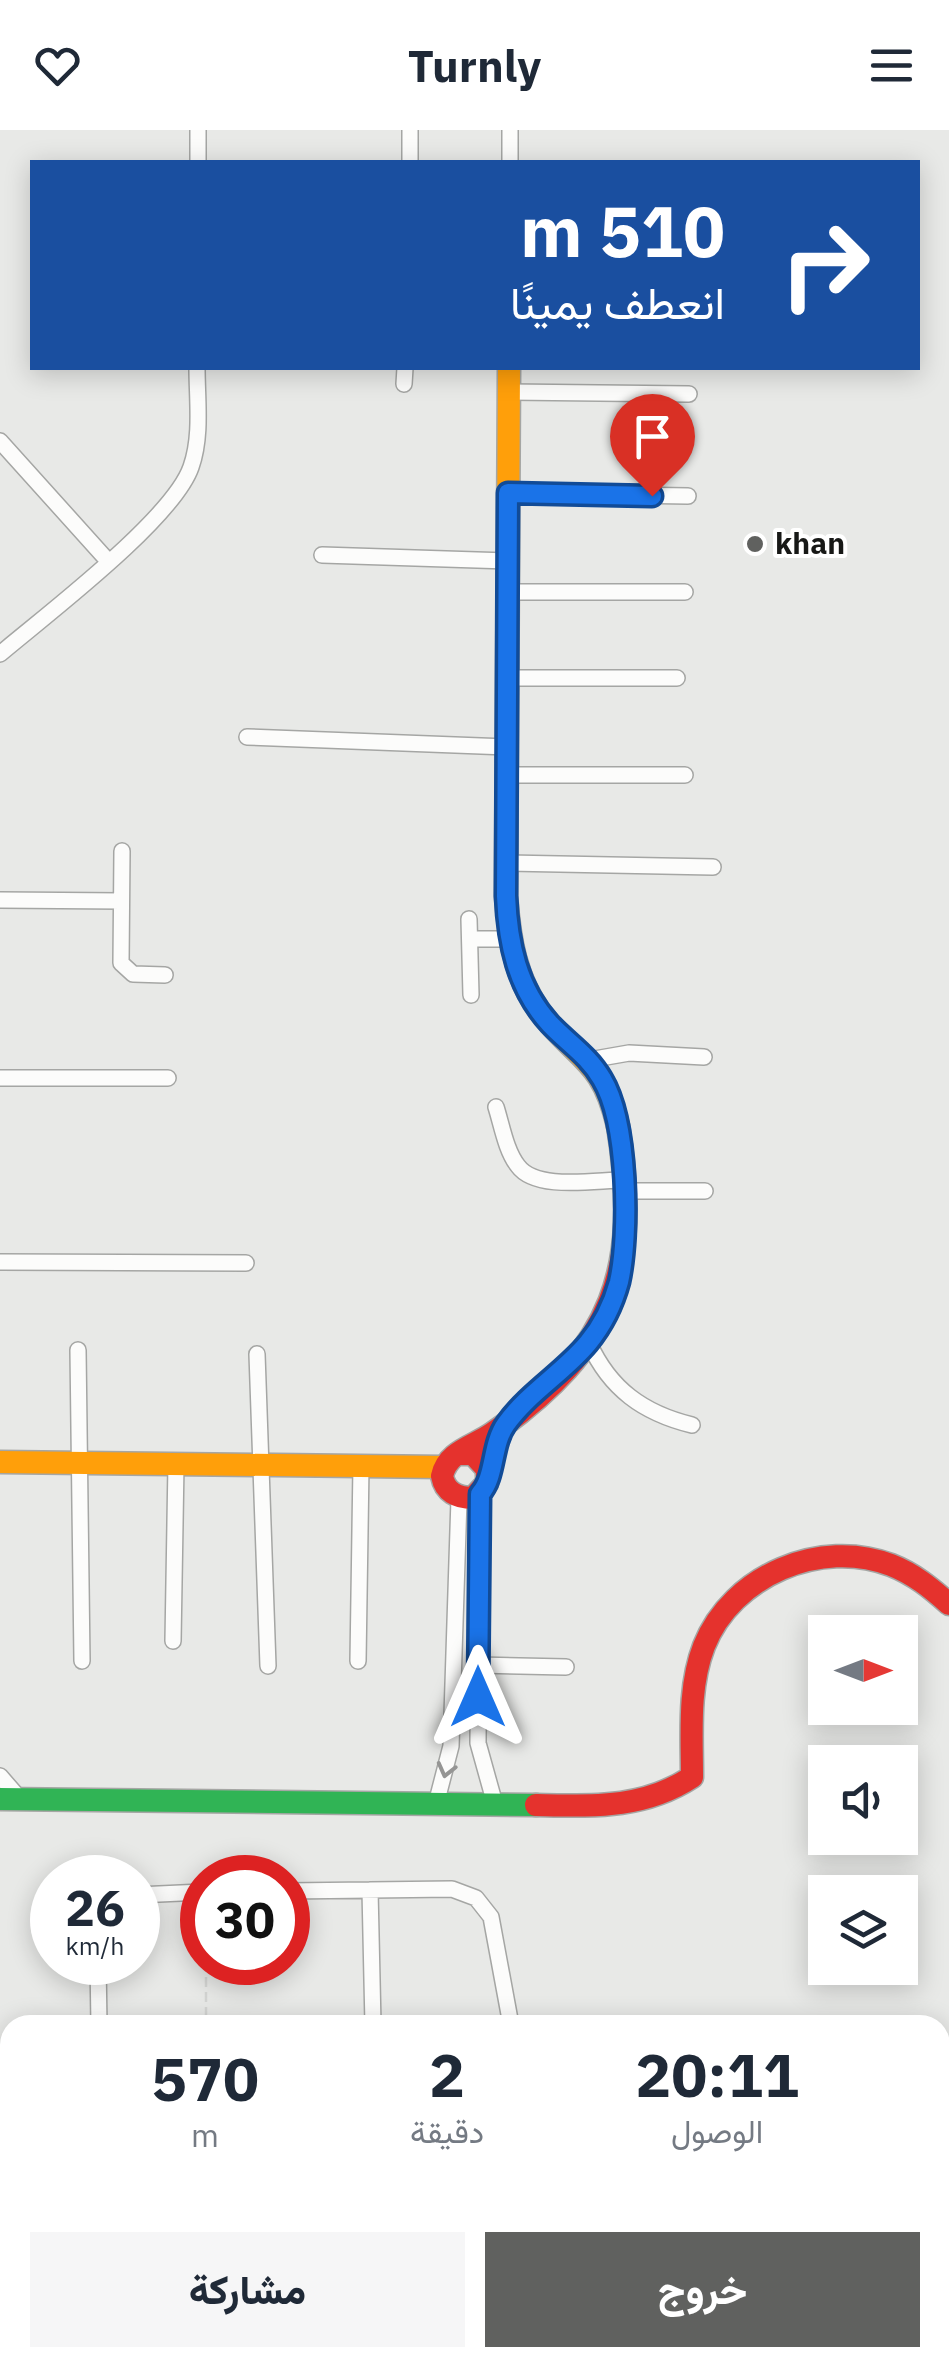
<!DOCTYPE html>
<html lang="ar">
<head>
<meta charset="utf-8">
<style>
  :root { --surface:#fff; --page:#f6f6f7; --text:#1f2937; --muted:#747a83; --accent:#60615f }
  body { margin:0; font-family:"IBM Plex Sans",Vazirmatn,sans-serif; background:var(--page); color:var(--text); direction:rtl; height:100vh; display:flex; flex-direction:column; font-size:38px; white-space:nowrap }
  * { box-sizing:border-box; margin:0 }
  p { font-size:32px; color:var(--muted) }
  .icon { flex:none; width:55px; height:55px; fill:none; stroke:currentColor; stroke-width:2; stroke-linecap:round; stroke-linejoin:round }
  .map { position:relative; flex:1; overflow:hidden; direction:ltr }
  .panel { position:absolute; left:0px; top:1885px; width:950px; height:352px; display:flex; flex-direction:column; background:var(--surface); border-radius:30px 30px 0 0; box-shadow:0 5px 25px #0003; direction:rtl }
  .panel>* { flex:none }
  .guide { position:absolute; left:30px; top:30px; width:890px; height:210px; border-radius:0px; box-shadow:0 5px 25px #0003; direction:rtl; background:#1a4fa0; color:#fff; overflow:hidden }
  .needle { width:65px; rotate:90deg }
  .tools { position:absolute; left:808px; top:1485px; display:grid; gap:20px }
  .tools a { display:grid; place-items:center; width:110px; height:110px; border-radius:0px; background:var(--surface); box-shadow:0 5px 25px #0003; font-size:50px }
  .speed { position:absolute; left:30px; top:1725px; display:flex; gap:20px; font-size:50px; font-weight:700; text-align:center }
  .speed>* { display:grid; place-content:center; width:130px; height:130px; border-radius:50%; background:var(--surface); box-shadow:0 5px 25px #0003; line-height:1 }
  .speed small { font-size:25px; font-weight:400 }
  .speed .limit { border:15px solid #d22; background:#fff; color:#111 }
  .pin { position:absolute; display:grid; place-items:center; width:85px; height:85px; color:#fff; margin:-102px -42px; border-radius:50% 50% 50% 0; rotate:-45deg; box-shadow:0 0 10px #0007 }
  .pin .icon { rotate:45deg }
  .me { position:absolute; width:110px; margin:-55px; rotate:0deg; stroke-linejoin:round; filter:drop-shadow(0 0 8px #0008) }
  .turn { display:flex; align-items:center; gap:35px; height:210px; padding:0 30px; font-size:45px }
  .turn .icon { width:130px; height:130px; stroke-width:2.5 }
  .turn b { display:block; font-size:70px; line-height:85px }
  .eta { display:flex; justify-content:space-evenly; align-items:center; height:170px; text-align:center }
  .eta b { font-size:60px; font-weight:800; line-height:70px }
  .action { display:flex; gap:20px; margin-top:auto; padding:20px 30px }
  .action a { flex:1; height:115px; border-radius:0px; background:var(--accent); color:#fff; font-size:40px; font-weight:800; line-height:115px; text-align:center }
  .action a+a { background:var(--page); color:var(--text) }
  header { display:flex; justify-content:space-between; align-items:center; height:130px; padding:0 30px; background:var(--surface); font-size:45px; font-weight:800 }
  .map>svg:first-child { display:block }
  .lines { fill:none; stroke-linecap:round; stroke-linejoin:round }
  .street-casing { stroke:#a5a6a4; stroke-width:18 }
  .fast-casing { stroke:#a5a6a4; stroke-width:25 }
  .slow-casing { stroke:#a5a6a4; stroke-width:25 }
  .jam-casing { stroke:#a5a6a4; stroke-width:25 }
  .path { stroke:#d4d5d3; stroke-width:2.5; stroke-dasharray:10 5; stroke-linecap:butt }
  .street { stroke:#fcfcfb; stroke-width:15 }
  .fast { stroke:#30b455; stroke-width:22 }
  .slow { stroke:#ff9f0a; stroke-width:22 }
  .jam { stroke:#e5322d; stroke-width:22 }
  .oneway { stroke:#959594 }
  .route-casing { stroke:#114b97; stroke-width:25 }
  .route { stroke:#1a73e8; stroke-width:18 }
  .poi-dot { fill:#60615f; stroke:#fff; stroke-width:4 }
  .labels { text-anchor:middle; stroke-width:8; stroke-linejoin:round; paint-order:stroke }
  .poi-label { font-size:30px; font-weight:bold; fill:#171816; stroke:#fff; text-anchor:start }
</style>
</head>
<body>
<header><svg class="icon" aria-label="menu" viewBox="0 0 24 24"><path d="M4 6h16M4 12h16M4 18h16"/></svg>Turnly<svg class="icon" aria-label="heart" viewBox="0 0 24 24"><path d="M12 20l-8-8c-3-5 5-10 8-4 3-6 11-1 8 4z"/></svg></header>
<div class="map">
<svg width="949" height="2237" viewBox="0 0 949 2237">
  <rect width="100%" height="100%" fill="#e8e9e7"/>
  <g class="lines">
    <defs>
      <path id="street" d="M198 32V0
        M410 32V0
        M510 32V0
        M404 254 405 238
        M509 262 689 264
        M0 311 108 431
        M508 363 688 366
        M322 425 508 431
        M508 462H685
        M0 524C46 485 173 389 191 337 202 306 197 270 197 238
        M507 548H677
        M247 607 507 617
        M507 645H685
        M122 721 121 833 133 844 165 845
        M506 733 713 737
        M0 770 121 771
        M469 789 471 865
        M470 809H510
        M589 930 629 923 704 927
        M0 948H168
        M496 977C502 996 506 1021 518 1036 536 1061 596 1050 624 1050
        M624 1061H705
        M0 1132 246 1133
        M589 1213C610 1259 643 1283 692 1295
        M78 1220 82 1531
        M257 1224 268 1536
        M489 1346 504 1298
        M480 1364 478 1613 495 1674
        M173 1511 176 1334
        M358 1531 361 1336
        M478 1535 566 1537
        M0 1646 20 1669
        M436 1674 451 1616 459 1369
        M370 1760 373 1895
        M288 1761 452 1759 476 1768 491 1787 511 1895
        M138 1765 202 1762
        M98 1832 99 1895
        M98 2237V2228
        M765 2237V2228"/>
      <path id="fast" d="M0 1669 536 1675
        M819 2228V2237"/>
      <path id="slow" d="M509 238 506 766C509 807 515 849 541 883 578 931 602 928 618 996
        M0 1332 444 1337
        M852 2228V2237"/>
      <path id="jam" d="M460 1324H473L487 1339V1353L473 1368C457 1368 445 1362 442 1346 447 1321 475 1316 493 1303 614 1218 641 1139 618 996
        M536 1675C593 1676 643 1679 692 1647 692 1604 688 1557 704 1516 732 1445 821 1408 891 1435 914 1444 931 1458 949 1474"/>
    </defs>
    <use href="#street" class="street-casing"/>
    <use href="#fast" class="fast-casing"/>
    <use href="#slow" class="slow-casing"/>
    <use href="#jam" class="jam-casing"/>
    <path class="path" d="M206 1832V1895
      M205 2228 206 2237
      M364 2237V2228
      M453 2237V2228"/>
    <use href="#street" class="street"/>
    <use href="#fast" class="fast"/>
    <use href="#slow" class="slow"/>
    <use href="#jam" class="jam"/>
  </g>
  <defs><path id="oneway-chevron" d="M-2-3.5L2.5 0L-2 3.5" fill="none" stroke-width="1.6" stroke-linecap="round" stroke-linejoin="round" transform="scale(2.5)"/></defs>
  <use class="oneway" href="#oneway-chevron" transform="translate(446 1640) rotate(104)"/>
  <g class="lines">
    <defs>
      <path id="route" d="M478 1567 480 1364C496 1346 491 1315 506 1294 528 1263 564 1242 588 1213 602 1196 613 1174 619 1152 630 1103 628 992 602 949 589 926 568 913 550 894 517 858 508 813 506 766L508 363 652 366"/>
    </defs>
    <use href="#route" class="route-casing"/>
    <use href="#route" class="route"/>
  </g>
  <circle class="poi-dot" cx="755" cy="414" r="10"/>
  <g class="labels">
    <g class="poi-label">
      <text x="775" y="424">khan</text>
    </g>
  </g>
</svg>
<div class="tools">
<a><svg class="needle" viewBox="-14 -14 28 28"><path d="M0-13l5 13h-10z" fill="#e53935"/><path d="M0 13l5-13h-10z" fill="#747a83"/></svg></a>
<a><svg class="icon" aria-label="sound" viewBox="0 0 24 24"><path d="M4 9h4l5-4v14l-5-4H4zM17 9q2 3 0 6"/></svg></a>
<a><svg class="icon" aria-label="layers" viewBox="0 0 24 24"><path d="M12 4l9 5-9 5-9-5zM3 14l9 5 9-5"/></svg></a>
</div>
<div class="speed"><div>26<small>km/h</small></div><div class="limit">30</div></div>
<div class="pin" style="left:652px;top:366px;background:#d93025"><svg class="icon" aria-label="arrive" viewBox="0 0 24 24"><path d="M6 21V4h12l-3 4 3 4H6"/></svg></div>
<svg class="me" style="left:478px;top:1567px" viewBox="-20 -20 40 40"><path d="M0-17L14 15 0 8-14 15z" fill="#1a73e8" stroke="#fff" stroke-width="4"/></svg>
<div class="guide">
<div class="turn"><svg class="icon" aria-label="right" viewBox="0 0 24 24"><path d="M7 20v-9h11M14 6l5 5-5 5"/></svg><div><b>510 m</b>انعطف يمينًا</div></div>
</div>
<section class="panel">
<div class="eta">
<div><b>20:11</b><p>الوصول</p></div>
<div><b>2</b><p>دقيقة</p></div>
<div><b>570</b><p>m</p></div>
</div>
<div class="action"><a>خروج</a><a>مشاركة</a></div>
</section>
</div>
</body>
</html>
